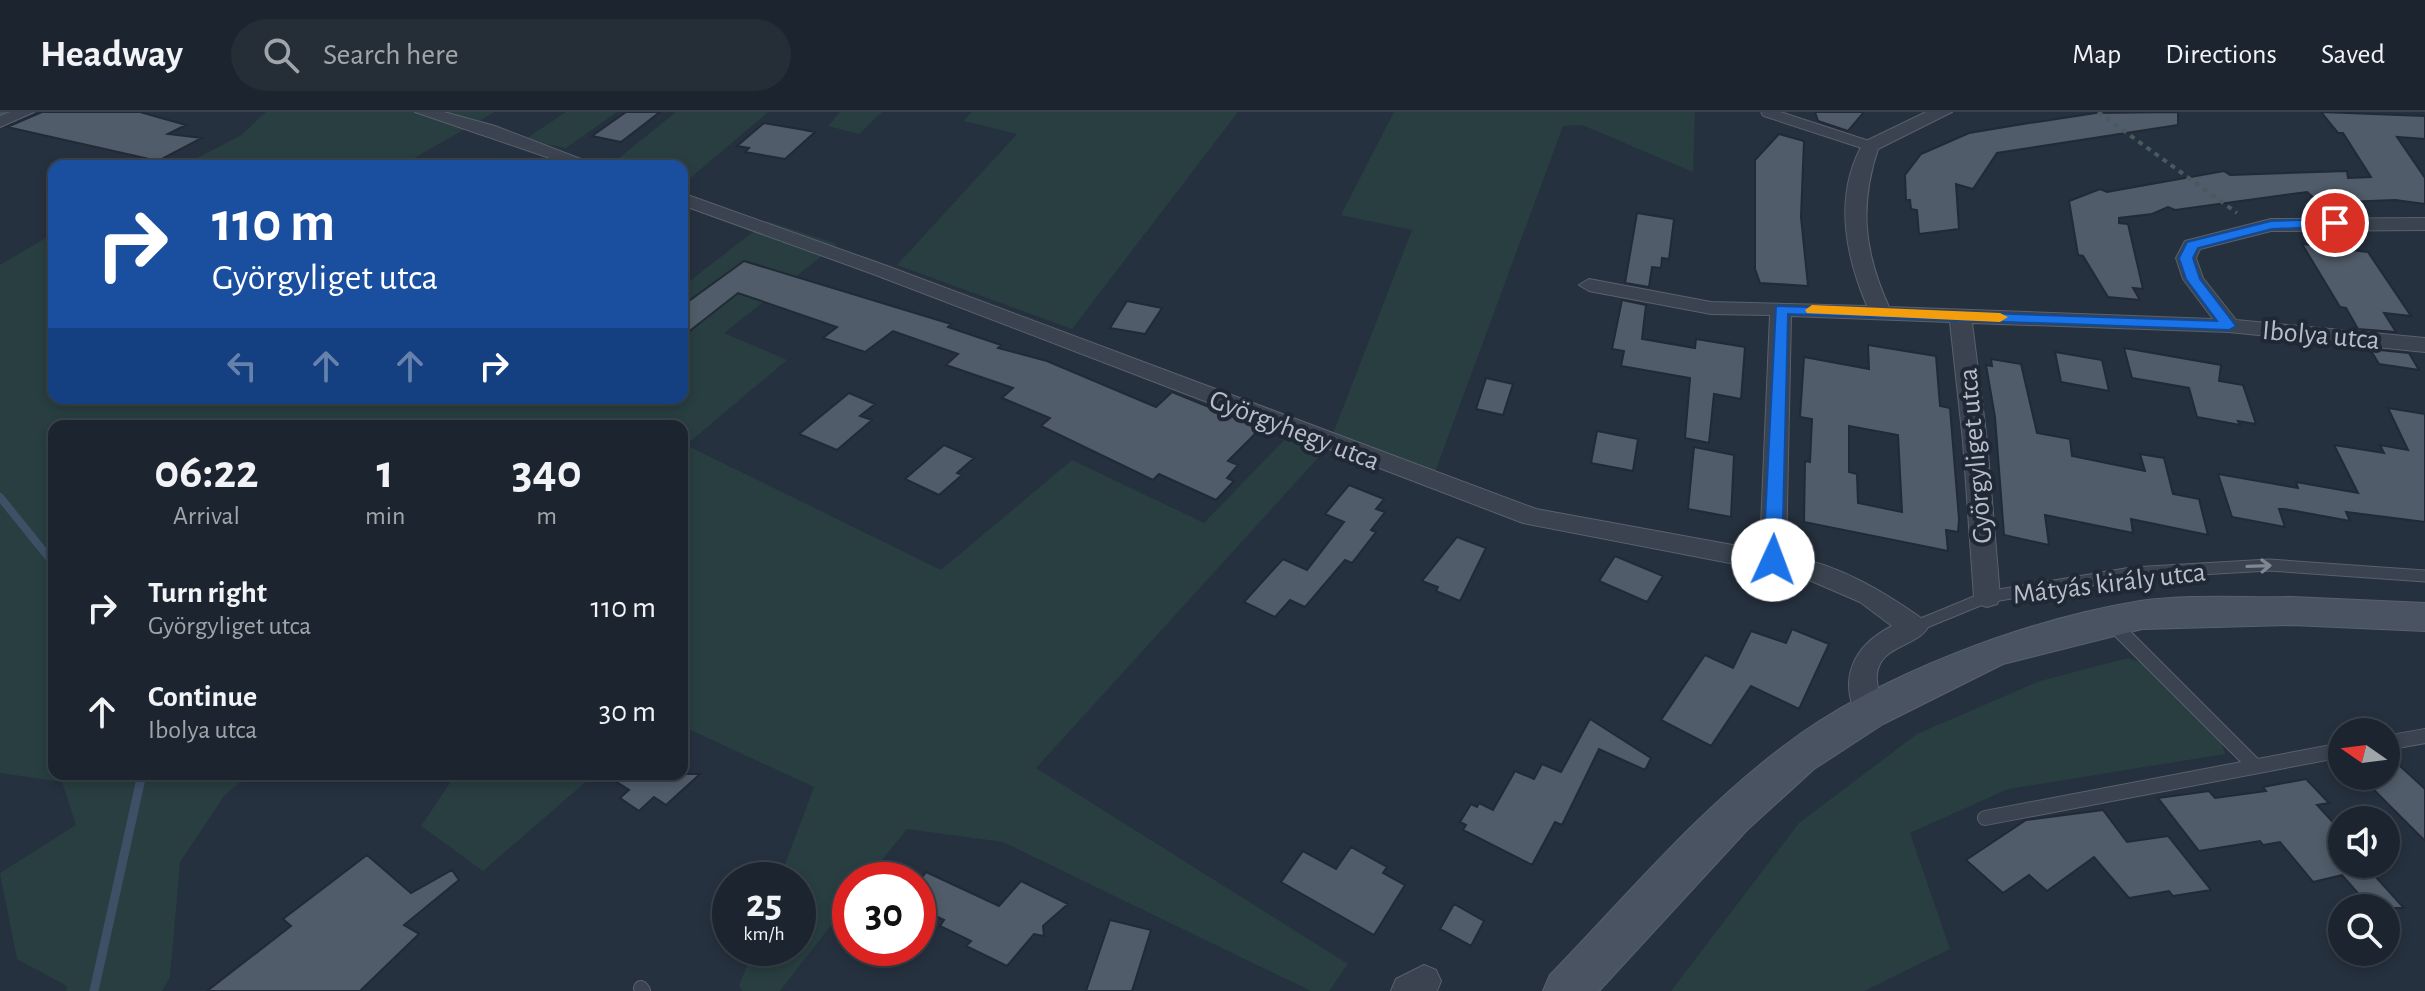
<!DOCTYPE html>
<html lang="en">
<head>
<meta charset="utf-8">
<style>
  :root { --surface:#1c252f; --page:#252d37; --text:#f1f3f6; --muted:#a0a5aa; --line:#3a424b }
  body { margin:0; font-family:"Alegreya Sans",sans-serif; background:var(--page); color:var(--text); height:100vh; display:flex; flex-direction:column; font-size:30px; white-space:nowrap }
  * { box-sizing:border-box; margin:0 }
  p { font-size:26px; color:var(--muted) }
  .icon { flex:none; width:44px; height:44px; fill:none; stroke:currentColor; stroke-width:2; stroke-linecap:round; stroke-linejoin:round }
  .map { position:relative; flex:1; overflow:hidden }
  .details { position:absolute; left:48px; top:308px; width:640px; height:360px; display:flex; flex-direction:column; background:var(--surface); border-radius:16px; box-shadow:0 4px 12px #0003,0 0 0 2px var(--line) }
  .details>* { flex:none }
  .hud { position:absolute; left:48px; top:48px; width:640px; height:244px; border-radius:16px; box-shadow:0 4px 12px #0003,0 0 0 2px var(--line); background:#1a4fa0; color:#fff; overflow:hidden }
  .needle { width:52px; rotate:284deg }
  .tools { position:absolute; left:2328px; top:606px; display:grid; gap:16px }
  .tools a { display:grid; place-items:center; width:72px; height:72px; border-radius:50%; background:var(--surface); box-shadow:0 4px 12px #0003,0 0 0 2px var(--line); font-size:40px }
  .speed { position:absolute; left:712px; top:750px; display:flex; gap:16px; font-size:40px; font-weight:700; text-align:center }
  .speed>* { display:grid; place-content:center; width:104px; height:104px; border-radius:50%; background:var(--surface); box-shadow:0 4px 12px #0003,0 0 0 2px var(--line); line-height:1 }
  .speed small { font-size:20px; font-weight:400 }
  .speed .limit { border:12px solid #d22; background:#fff; color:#111 }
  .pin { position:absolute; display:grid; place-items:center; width:68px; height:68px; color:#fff; margin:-34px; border:4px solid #fff; border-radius:50%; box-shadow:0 2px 8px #0007 }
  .me { position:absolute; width:88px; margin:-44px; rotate:2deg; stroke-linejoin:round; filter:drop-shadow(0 0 6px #0008) }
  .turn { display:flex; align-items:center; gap:28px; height:168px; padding:0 32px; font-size:36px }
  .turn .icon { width:104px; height:104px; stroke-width:2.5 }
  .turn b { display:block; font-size:56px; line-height:68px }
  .lanes { display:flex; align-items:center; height:76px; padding:0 32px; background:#0003; justify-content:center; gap:40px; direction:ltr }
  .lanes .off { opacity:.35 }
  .eta { display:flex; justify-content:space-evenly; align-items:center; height:136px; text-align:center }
  .eta b { font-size:48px; font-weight:600; line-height:56px }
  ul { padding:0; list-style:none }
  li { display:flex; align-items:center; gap:24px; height:104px; padding:0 32px }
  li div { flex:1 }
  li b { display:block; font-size:30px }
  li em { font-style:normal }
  header { display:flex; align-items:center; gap:48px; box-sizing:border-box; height:112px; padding:0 40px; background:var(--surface); border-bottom:2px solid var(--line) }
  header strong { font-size:38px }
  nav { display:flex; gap:44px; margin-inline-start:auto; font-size:28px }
  .search { width:560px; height:72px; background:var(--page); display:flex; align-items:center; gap:20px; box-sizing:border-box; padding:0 28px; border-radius:44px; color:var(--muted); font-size:30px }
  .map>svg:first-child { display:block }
  .green { fill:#283e40 }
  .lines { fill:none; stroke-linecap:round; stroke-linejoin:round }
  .stream-far2 { stroke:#3d5066; stroke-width:6 }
  .stream-far1 { stroke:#3d5066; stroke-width:8 }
  .stream { stroke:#3d5066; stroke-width:9 }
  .building { fill:#505c69; stroke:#212a36; stroke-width:2; fill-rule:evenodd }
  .lane-far2-casing { stroke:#58616c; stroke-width:11 }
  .lane-far1-casing { stroke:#58616c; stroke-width:13 }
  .lane-casing { stroke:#58616c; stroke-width:16 }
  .street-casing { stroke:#58616c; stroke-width:2 }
  .secondary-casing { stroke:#58616c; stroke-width:2 }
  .path { stroke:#475a5d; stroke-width:4; stroke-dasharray:5 5; stroke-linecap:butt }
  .lane-far2 { stroke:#3a434f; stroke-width:9 }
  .lane-far1 { stroke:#3a434f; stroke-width:11 }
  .lane { stroke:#3a434f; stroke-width:14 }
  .street { fill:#3a434f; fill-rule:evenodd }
  .secondary { fill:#495362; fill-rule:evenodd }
  .oneway { stroke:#7f8792 }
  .route { fill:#1a73e8; stroke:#114b97; stroke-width:2 }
  .slow { fill:#f59e0b }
  .labels { text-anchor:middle; stroke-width:8; stroke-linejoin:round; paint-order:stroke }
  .street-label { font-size:28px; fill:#b7bec9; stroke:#1f2834 }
</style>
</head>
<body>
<header>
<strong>Headway</strong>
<div class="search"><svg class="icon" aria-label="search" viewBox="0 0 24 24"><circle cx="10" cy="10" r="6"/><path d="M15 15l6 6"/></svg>Search here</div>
<nav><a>Map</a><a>Directions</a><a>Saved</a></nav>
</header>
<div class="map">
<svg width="2425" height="879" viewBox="0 0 2425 879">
  <rect width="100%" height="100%" fill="#26313f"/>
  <path class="green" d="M266 0H495L400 54H181L240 24Z
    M566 0H617L566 36 524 28Z
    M676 0H768L682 73V54H609Z
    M840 0H882L859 22 828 14Z
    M972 0H1238L1072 217 897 153 1017 22 964 9Z
    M1394 0H1695L1693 60 1582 13 1563 14 1435 360 1332 327 1326 337 1036 656 1348 852 1329 879H1311L1003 730 907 717 866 768H850V789L780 879H742L739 874 754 836H798V768H779L814 675 682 614V314H54V662H250L224 684 180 750 170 865 162 879H66L67 874 17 847 0 761 76 713 62 670 0 661V153L54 121V286H682V175L767 109 837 132 724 221 787 248 686 333 941 458 1072 348 1204 411 1289 323 1327 337 1412 118 1341 103Z
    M2128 546 2144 551 2221 629 2225 642 2008 677 1910 721 1950 837 1864 879H1671L1799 711 1917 622 2040 569Z
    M456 662H595L483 759 421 714Z"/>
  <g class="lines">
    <path class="stream-far2" d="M0 1 3 0"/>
    <path class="stream-far1" d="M0 385 54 452"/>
    <path class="stream" d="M94 879 142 662"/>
  </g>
  <path class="building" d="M42 0H140L186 13 168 22 202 26 158 49 7 15Z
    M626 0H660L621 30 592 24Z
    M1815 0H1864L1848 19 1818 9Z
    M2178 0V13L1997 41 1973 77 1956 72 1959 117 1919 122 1917 98 1911 97 1910 88H1906L1905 63 1921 42 1969 21 2023 12 2096 1Z
    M2321 0 2425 4V27L2397 25 2425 66V92L2395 88 2320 91 2307 80 2175 98 2168 95 2152 102 2119 106V111L2128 112 2143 177 2133 176 2140 188 2108 185 2083 144 2078 143 2069 89 2100 77 2107 80 2224 59 2230 63 2347 59 2348 66 2371 65 2343 21H2338Z
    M764 11 799 17 815 20 785 47 745 40 749 36 737 34Z
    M1779 22 1804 29 1801 105 1808 174 1760 171 1755 157V48Z
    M1637 101 1674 107 1669 147 1662 146 1661 156 1652 155 1649 175 1625 171Z
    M2302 132 2368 140 2411 204 2384 201 2396 220 2358 217 2346 196 2340 195Z
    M744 149 951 212 948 215 1001 233 998 236 1047 249 1156 295 1172 280 1261 316 1228 349 1238 353 1227 366 1234 369 1216 388 1159 362 1153 368 1041 314 1050 306 1002 286 1013 276 946 253 958 242 893 219 865 240 823 226 837 215 738 181 682 225V194Z
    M1622 188 1646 193 1642 227 1695 236 1696 227 1745 235 1741 287 1714 282 1709 331 1685 326 1690 266 1621 254 1624 239 1612 237Z
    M1127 189 1162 196 1145 222 1110 216Z
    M1868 233 1936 244 1940 294 1950 296 1959 407 1958 420 1946 418 1948 439 1804 410 1805 349 1810 350 1812 307 1800 305 1804 245 1869 257ZM1849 314 1898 323 1902 400 1858 391 1857 362 1849 360Z
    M2124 236 2221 253 2219 269 2243 273 2256 312 2238 309 2240 313 2197 305 2189 276 2132 266Z
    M2370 237 2409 241 2419 258 2379 252Z
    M2055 240 2102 248 2109 279 2061 270Z
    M1991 247 2021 252 2037 321 2070 327 2072 344 2145 359 2140 342 2164 346 2173 382 2199 387 2208 423 2131 407 2133 421 2045 403 2049 433 2004 423 1995 305 1986 253 1992 254Z
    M1486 266 1513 272 1503 303 1476 297Z
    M849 281 875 292 860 304 872 308 837 338 799 322Z
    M2388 296 2425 302V410L2346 400 2350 409 2284 397H2279L2285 415 2232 405 2218 362 2298 376 2296 370 2358 381 2334 333 2384 341 2380 333 2408 338Z
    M1597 319 1638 327 1633 359 1591 351Z
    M944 333 974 346 957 361 962 363 939 383 905 367Z
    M1694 335 1734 343 1731 405 1688 397Z
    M1349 373 1384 387 1376 397 1385 400 1371 418 1376 420 1352 451 1345 448 1305 495 1290 488 1275 505 1244 490 1283 447 1307 458 1344 410 1325 402Z
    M1457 425 1486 436 1460 489 1436 479 1438 475 1422 469Z
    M1615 444 1663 464 1647 490 1599 469Z
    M1792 517 1829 532 1799 597 1751 574 1711 634 1661 608 1705 543 1733 556 1751 519 1786 531Z
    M1590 607 1651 646 1645 658 1599 637 1562 713 1555 710 1532 753 1463 718 1466 713 1460 710 1471 692 1477 695 1479 691 1493 698 1515 659 1534 667 1542 652 1561 660Z
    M2386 641 2425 677V729L2360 664H2386Z
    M604 662H700L666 693 654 685 639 699 620 686 629 678Z
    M2306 667 2329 691 2317 693 2342 720V752H2364L2404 796H2371L2342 763 2313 770 2280 730 2263 733 2260 729 2199 739 2158 686 2209 679 2215 686 2266 679 2263 675Z
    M2103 698 2127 730 2168 724 2211 778 2173 784 2169 779 2129 786 2094 745 2047 779 2029 763 2003 781 1966 748 2026 708Z
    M1351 735 1387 755 1383 761 1405 773 1374 823 1281 770 1303 739 1336 757Z
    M367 743 411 781 452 758 459 768 404 813 419 822 360 879H207L291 814 283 807Z
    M926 760 999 794 1021 769 1068 792 1043 814 1044 824 1034 822 1007 854 966 834 971 829 940 814 944 808 918 796V771Z
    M1454 792 1484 809 1471 834 1440 817Z
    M1110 808 1151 818 1132 879H1086Z"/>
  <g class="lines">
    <defs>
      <path id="lane-far2" d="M1766 0 1870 34"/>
      <path id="lane-far1" d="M2113 512 2119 518
        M1914 515 1987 485 2132 461 2269 453 2425 464"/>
      <path id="lane" d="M2117 516 2255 654
        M2386 631 2425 624
        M1985 706 2342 638
        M641 876 643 879"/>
      <path id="street" d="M10 0H34L0 15V4Z
        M415 0H444L495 14 599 54H573Z
        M1926 0H1952L1878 37C1859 94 1864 140 1889 195L2213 207 2183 167 2176 146 2185 129 2271 107 2425 106V118L2271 119 2200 137 2196 146 2203 166 2236 208 2425 226V240L2229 220 1972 211 1987 329 2000 485 1997 492 1987 495 1977 492 1974 485 1963 329 1950 210 1791 204 1786 443C1839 453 1880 477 1924 508L1928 515C1918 533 1888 533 1879 554 1871 572 1888 592 1879 609L1869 613 1859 609C1837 567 1853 534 1892 514L1860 490 1802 465 1523 411 873 162 682 93V81L887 154 1536 397 1760 438 1770 203 1711 202 1589 179 1579 173 1589 167 1711 190 1867 194C1845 142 1833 82 1864 30Z
        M1424 853 1436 858 1441 869 1437 879H1391L1396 867Z"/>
      <path id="secondary" d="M2292 485 2425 491V519L2292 513 2142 517 2003 552 1883 612 1814 657 1747 718 1599 879H1543L1550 863C1625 786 1697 699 1784 634 1877 563 2025 508 2140 489 2189 482 2243 486 2292 485Z"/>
    </defs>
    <use href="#lane-far2" class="lane-far2-casing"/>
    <use href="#lane-far1" class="lane-far1-casing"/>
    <use href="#lane" class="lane-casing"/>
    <use href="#street" class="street-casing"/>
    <use href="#secondary" class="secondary-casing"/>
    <path class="path" d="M2098 0 2237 101"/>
    <use href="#lane-far2" class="lane-far2"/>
    <use href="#lane-far1" class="lane-far1"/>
    <use href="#lane" class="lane"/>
    <use href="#street" class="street"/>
    <use href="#secondary" class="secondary"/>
  </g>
  <defs><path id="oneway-shaft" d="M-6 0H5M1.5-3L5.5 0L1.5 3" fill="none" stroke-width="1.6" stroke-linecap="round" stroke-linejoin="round" transform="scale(2)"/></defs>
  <use class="oneway" href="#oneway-shaft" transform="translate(2259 454) rotate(-2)"/>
  <path class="route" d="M2335 107 2340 108V114L2272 117 2198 136 2193 146 2200 167 2236 214 2229 218 1788 202 1782 448 1779 453H1766L1763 448 1776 194 2217 209 2186 167 2179 146 2187 130 2271 109Z"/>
  <path class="slow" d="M1812 193 2000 201 2008 205 2000 210 1807 201 1805 198Z"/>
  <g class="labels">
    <g class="street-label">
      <text transform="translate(2321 222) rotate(5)" y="10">Ibolya utca</text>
      <text transform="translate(1295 317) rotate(21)" y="10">Györgyhegy utca</text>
      <text transform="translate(1974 344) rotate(-95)" y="10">Györgyliget utca</text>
      <text transform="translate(2109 470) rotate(-7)" y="10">Mátyás király utca</text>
    </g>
  </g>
</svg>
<div class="tools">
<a><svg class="needle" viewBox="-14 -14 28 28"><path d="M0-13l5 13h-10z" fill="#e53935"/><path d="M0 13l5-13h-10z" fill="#a0a5aa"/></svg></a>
<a><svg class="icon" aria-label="sound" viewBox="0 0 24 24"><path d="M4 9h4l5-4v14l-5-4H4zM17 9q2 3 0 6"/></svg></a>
<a><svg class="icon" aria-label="search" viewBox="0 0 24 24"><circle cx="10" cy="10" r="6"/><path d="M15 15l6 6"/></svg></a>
</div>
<div class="speed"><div>25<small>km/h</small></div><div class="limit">30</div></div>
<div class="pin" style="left:2335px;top:111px;background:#d93025"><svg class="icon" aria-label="arrive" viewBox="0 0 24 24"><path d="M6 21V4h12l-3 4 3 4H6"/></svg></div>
<svg class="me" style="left:1773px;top:448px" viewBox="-20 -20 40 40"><circle r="19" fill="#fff"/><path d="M0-13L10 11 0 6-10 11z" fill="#1a73e8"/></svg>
<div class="hud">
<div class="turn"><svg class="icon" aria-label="right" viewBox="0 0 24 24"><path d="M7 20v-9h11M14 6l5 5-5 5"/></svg><div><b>110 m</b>Györgyliget utca</div></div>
<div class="lanes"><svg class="icon off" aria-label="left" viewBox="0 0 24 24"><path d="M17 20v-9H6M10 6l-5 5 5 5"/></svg><svg class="icon off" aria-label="ahead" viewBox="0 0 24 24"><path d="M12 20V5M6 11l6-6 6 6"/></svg><svg class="icon off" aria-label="ahead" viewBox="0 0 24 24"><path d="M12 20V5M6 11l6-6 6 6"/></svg><svg class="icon" aria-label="right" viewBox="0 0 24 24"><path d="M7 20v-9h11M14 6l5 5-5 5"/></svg></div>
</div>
<section class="details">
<div class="eta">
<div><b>06:22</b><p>Arrival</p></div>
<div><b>1</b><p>min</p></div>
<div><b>340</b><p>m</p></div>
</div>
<ul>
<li><svg class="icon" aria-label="right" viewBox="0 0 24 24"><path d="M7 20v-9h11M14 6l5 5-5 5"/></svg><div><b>Turn right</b><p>Györgyliget utca</p></div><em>110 m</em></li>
<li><svg class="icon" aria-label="ahead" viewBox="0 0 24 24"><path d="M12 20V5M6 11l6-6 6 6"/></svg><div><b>Continue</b><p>Ibolya utca</p></div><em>30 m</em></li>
</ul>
</section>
</div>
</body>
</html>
